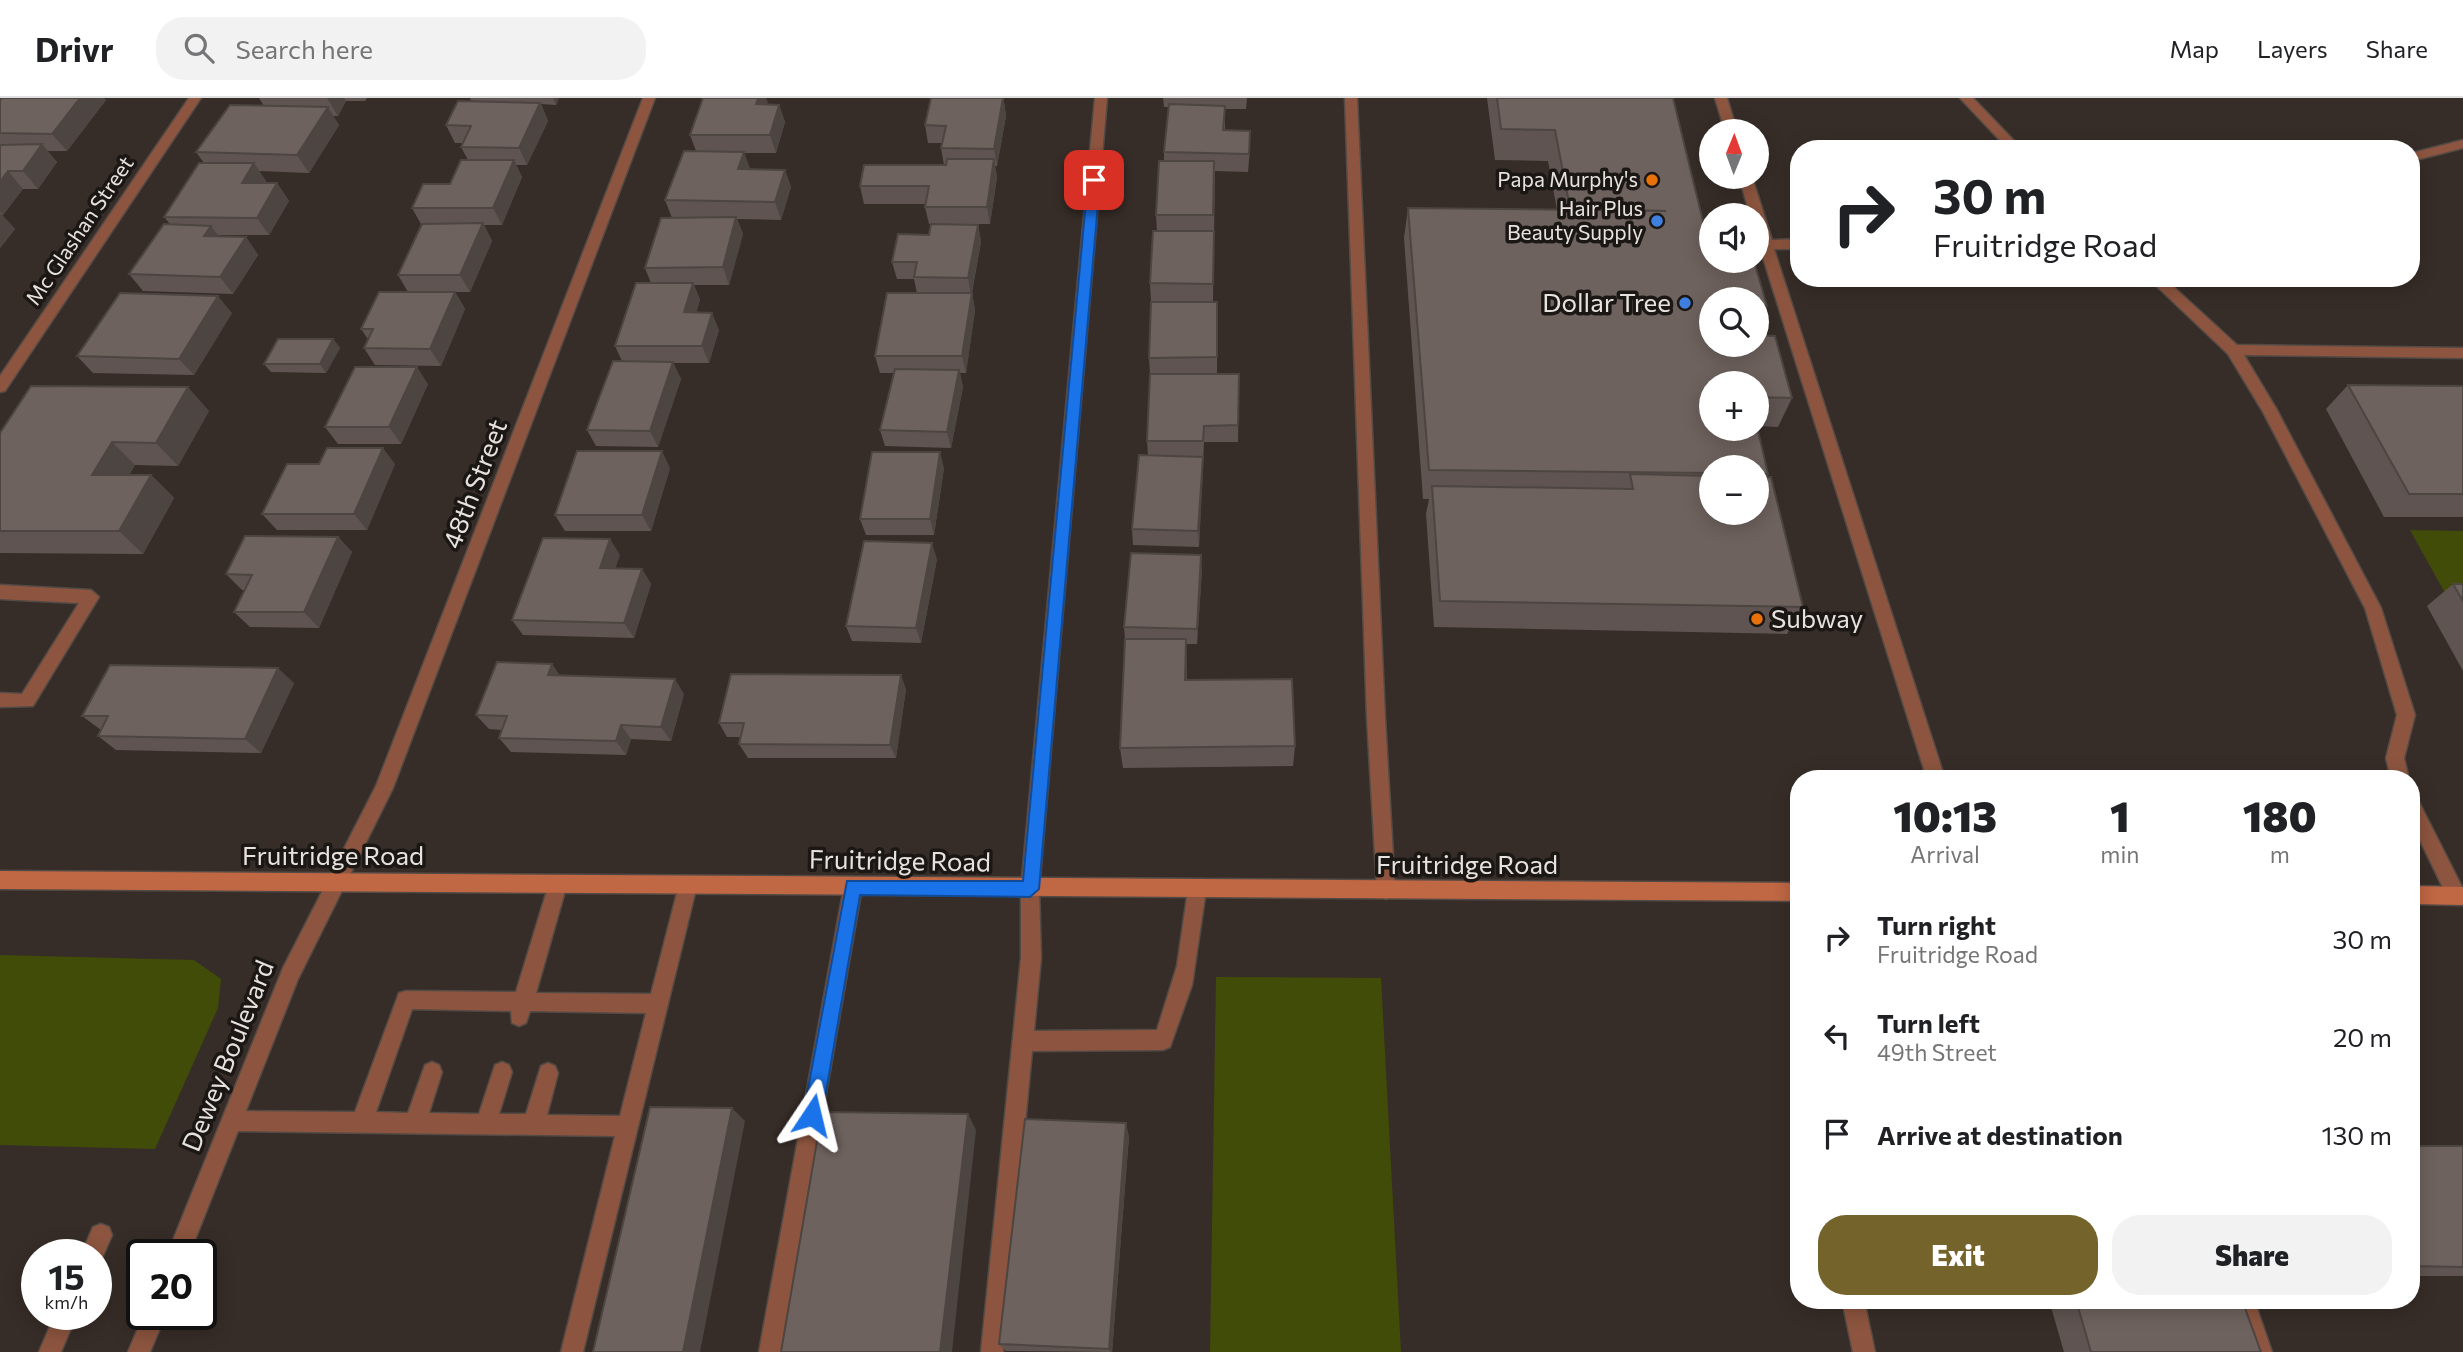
<!DOCTYPE html>
<html lang="en">
<head>
<meta charset="utf-8">
<style>
  :root { --surface:#fff; --page:#f2f2f2; --text:#202124; --muted:#757577; --line:#e0e0e0; --accent:#74632b }
  body { margin:0; font-family:Commissioner,sans-serif; background:var(--page); color:var(--text); height:100vh; display:flex; flex-direction:column; font-size:26px; white-space:nowrap }
  * { box-sizing:border-box; margin:0 }
  p { font-size:23px; color:var(--muted) }
  .icon { flex:none; width:38px; height:38px; fill:none; stroke:currentColor; stroke-width:2; stroke-linecap:round; stroke-linejoin:round }
  .map { position:relative; flex:1; overflow:hidden }
  .details { position:absolute; left:1790px; top:672px; width:630px; height:539px; display:flex; flex-direction:column; background:var(--surface); border-radius:28px; box-shadow:0 4px 18px #0003 }
  .details>* { flex:none }
  .top-card { position:absolute; left:1790px; top:42px; width:630px; height:147px; border-radius:28px; box-shadow:0 4px 18px #0003; background:#fff; color:var(--text); overflow:hidden }
  .needle { width:46px; rotate:1deg }
  .controls { position:absolute; left:1699px; top:21px; display:grid; gap:14px }
  .controls a { display:grid; place-items:center; width:70px; height:70px; border-radius:50%; background:var(--surface); box-shadow:0 4px 18px #0003; font-size:35px }
  .speed { position:absolute; left:21px; top:1141px; display:flex; gap:14px; font-size:35px; font-weight:700; text-align:center }
  .speed>* { display:grid; place-content:center; width:91px; height:91px; border-radius:50%; background:var(--surface); box-shadow:0 4px 18px #0003; line-height:1 }
  .speed small { font-size:18px; font-weight:400 }
  .speed .limit { border:4px solid #111; border-radius:10px; background:#fff; color:#111 }
  .pin { position:absolute; display:grid; place-items:center; width:60px; height:60px; color:#fff; margin:-30px; border-radius:14px; box-shadow:0 4px 10px #0006 }
  .me { position:absolute; width:77px; margin:-38px; rotate:10deg; stroke-linejoin:round; filter:drop-shadow(0 0 5px #0008) }
  .turn { display:flex; align-items:center; gap:24px; height:147px; padding:0 28px; font-size:32px }
  .turn .icon { width:91px; height:91px; stroke-width:2.5 }
  .turn b { display:block; font-size:49px; line-height:60px }
  .eta { display:flex; justify-content:space-evenly; align-items:center; height:119px; text-align:center }
  .eta b { font-size:42px; font-weight:800; line-height:49px }
  .action { display:flex; gap:14px; margin-top:auto; padding:14px 28px }
  .action a { flex:1; height:80px; border-radius:28px; background:var(--accent); color:#fff; font-size:28px; font-weight:800; line-height:80px; text-align:center }
  .action a+a { background:var(--page); color:var(--text) }
  ul { padding:0; list-style:none }
  li { display:flex; align-items:center; gap:21px; height:98px; padding:0 28px }
  li div { flex:1 }
  li b { display:block; font-size:26px }
  li em { font-style:normal }
  header { display:flex; align-items:center; gap:42px; box-sizing:border-box; height:98px; padding:0 35px; background:var(--surface); border-bottom:2px solid var(--line) }
  header strong { font-size:33px }
  nav { display:flex; gap:38px; margin-inline-start:auto; font-size:24px }
  .search { width:490px; height:63px; background:var(--page); display:flex; align-items:center; gap:18px; box-sizing:border-box; padding:0 24px; border-radius:28px; color:var(--muted); font-size:26px }
  .map>svg:first-child { display:block }
  .green { fill:#404c08 }
  .lines { fill:none; stroke-linecap:round; stroke-linejoin:round }
  .lane-casing { stroke:#534a45; stroke-width:3 }
  .street-casing { stroke:#534a45; stroke-width:3 }
  .secondary-casing { stroke:#534a45; stroke-width:3 }
  .lane { fill:#8d553f; fill-rule:evenodd }
  .street { fill:#8d553f; fill-rule:evenodd }
  .secondary { fill:#c06744; fill-rule:evenodd }
  .wall { fill:#5f5451; fill-rule:evenodd }
  .shaded-wall { fill:#4d4542 }
  .building { fill:#6e625e; stroke:#4d4542; stroke-width:2 }
  .route { fill:#1a73e8; stroke:#114b97; stroke-width:2 }
  .food-dot { fill:#e8710a; stroke:#1b1714; stroke-width:2.5 }
  .shop-dot { fill:#3f7fe0; stroke:#1b1714; stroke-width:2.5 }
  .labels { text-anchor:middle; stroke-width:7; stroke-linejoin:round; paint-order:stroke }
  .far-poi-label { font-size:21px; fill:#e8e2de; stroke:#1b1714; text-anchor:end }
  .far-street-label { font-size:21px; fill:#e8e2de; stroke:#1b1714 }
  .poi-label { font-size:26px; fill:#e8e2de; stroke:#1b1714; text-anchor:end }
  .street-label { font-size:26px; fill:#e8e2de; stroke:#1b1714 }
</style>
</head>
<body>
<header>
<strong>Drivr</strong>
<div class="search"><svg class="icon" aria-label="search" viewBox="0 0 24 24"><circle cx="10" cy="10" r="6"/><path d="M15 15l6 6"/></svg>Search here</div>
<nav><a>Map</a><a>Layers</a><a>Share</a></nav>
</header>
<div class="map">
<svg width="2463" height="1254" viewBox="0 0 2463 1254">
  <rect width="100%" height="100%" fill="#372d28"/>
  <path class="green" d="M2410 432 2463 433V505L2450 504Z
    M0 857 194 862 221 881 218 910 155 1051 0 1047Z
    M1216 879 1381 880 1401 1254H1210Z"/>
  <g class="lines">
    <defs>
      <path id="lane" d="M1345 0H1357L1385 620 1395 792 1393 798 1386 801 1379 798 1377 792 1367 620Z
        M1715 0H1727L1737 33H1725Z
        M1960 0H1973L2022 51H2008Z
        M2463 42V50L2412 63V55Z
        M1739 79H1752L1772 142 1799 141V151H1774L1945 681H1927L1759 147 1757 117H1750Z
        M2148 180H2164L2237 247 2463 250V260L2244 257 2277 312 2381 510 2415 617 2404 660 2409 681H2391L2386 660 2397 617 2365 510 2263 314 2228 256Z
        M0 487 91 492 99 499 33 608 0 609V595L22 596 79 505 0 501Z
        M2412 700 2418 702 2463 791V804L2457 807 2450 804 2412 726Z
        M558 777 565 780 567 786 536 895 651 896 679 787 681 781 688 778 695 781 697 787 583 1254H561L615 1038 232 1033 225 1030 222 1023 225 1016 232 1013 355 1014 399 895 406 893 516 894 549 786 551 780ZM412 911 511 913 512 925 519 928 526 925 530 913 646 915 620 1018 547 1017 558 975 555 968 548 965 541 968 526 1016H499L512 974 509 967 502 964 495 967 479 1016 429 1015 442 974 439 967 432 964 425 967 408 1015 376 1014Z
        M853 780 860 783 862 789 781 1254H759L844 789 846 783Z
        M1030 782 1037 785 1039 791 1041 860 1034 933 1157 932 1177 868 1188 792 1190 786 1197 783 1204 786 1206 792 1192 887 1170 949 1163 952 1032 953 1003 1254H981L1021 860V791L1023 785Z
        M101 1126 109 1129 112 1137 100 1165 96 1166V1157H81L93 1129Z
        M1842 1202H1864L1875 1254H1853Z
        M2232 1202H2254L2272 1254H2250Z
        M55 1216H77L61 1254H39Z"/>
      <path id="street" d="M189 0H201L5 293 0 294V278Z
        M643 0H655L393 690 298 881 189 1157H167L283 870 376 688Z
        M1095 0H1107L1039 791 1037 797 1030 800 1023 797 1021 791Z
        M144 1216H166L150 1254H128Z"/>
      <path id="secondary" d="M0 773 1799 785V803L0 791Z
        M2412 788 2463 789V807L2412 806Z"/>
    </defs>
    <use href="#lane" class="lane-casing"/>
    <use href="#street" class="street-casing"/>
    <use href="#secondary" class="secondary-casing"/>
    <use href="#lane" class="lane"/>
    <use href="#street" class="street"/>
    <use href="#secondary" class="secondary"/>
  </g>
  <path class="wall" d="M259 0H367L365 3H346L338 18H333L339 27 309 75 259 73 266 83 264 85H277L289 103 269 137H219L220 138 246 139 258 157 233 196 143 193 129 176 170 126 164 119 204 65 196 54 264 8Z
    M470 0H559L556 7 541 6 548 23 527 67H516L522 79 502 127H484L492 143 470 194H455L465 211 441 268 375 267 364 250 368 241 361 231 408 194 398 177 421 126 412 110 450 86 468 62 461 49 463 45H455L446 27 472 4Z
    M931 0H1004V4L1006 18 997 68H995L997 79 990 126H937L978 127 981 144 972 195 975 212 966 275H960L963 289 951 350 885 348 880 332 894 275H880L875 258 917 195 914 181H897L892 164 929 137 931 126H929L925 109 926 106H864L860 88 944 67 941 50 942 45H928L925 27Z
    M1163 0H1247L1246 11H1225V32L1250 51 1248 74 1215 73 1213 203H1151L1150 185 1157 133 1156 117 1164 63V54L1169 9H1164Z
    M1487 0H1673L1712 201 1792 300 1778 329 1757 328V285H1712L1768 376 1767 379 1803 509 1787 536 1434 529 1426 416 1429 401H1423L1404 140 1408 110 1557 112 1548 63 1495 62ZM1712 369 1757 376V415H1712Z
    M0 2H106L67 53H47L57 64 38 91H23L3 117H2L15 131 0 150Z
    M768 5 767 7H779L785 24 776 55H744L750 71 785 72 791 89 781 122 737 121 743 136 729 187H694L700 202 696 215 719 232 709 265H673L681 281 658 349 596 348 587 332 622 263 615 248 651 185 645 170 672 120 665 102 696 53 690 37Z
    M1217 204V276H1239L1238 344H1204L1199 449 1133 447 1132 431 1148 357 1147 343 1150 276 1149 260Z
    M1757 208H1767L1757 232Z
    M232 215 194 277 93 275 77 258Z
    M333 241 340 250 326 275 271 274 264 266Z
    M428 286 401 346H338L325 329Z
    M2348 287 2463 288V419H2384L2326 311Z
    M209 313 178 368 135 367 129 377H151L174 400 143 456 0 455V335Z
    M319 366H395L367 432H277L262 416Z
    M670 370 651 433H565L555 417Z
    M944 370 934 437H866L860 421Z
    M338 439 352 454 319 530 250 529 234 514 245 492H242L226 476Z
    M620 457 615 470 642 471 651 486 634 540 523 537 512 522Z
    M937 461 921 545 852 543 846 528Z
    M1202 472 1197 546H1186L1187 582 1295 648 1293 668 1123 670 1120 650 1125 541 1124 529Z
    M2453 486H2463V573L2427 508Z
    M552 566 560 578 684 596 671 643 631 641 626 657 511 654 499 640 502 632 489 631 476 617Z
    M294 585 261 655 116 652 98 638 101 632 82 618Z
    M906 591 896 660H748L739 646 741 639H727L719 625Z
    M1129 1038 1112 1254 1006 1253 999 1246Z
    M2412 1048H2463V1178H2412Z
    M2049 1202H2242L2261 1254H2064Z"/>
  <path class="shaded-wall" d="M80 0H104L106 2 67 53 52 36Z
    M327 0H344L346 3 338 18Z
    M553 0H559L556 7Z
    M758 0H766L768 5 762 24 756 6Z
    M1002 0H1004V4L1006 18 997 68 994 51Z
    M540 5 548 23 527 67 519 50Z
    M779 7 785 24 776 55 770 37Z
    M328 9 339 27 309 75 297 57Z
    M42 46 57 64 38 91 23 73Z
    M744 54 750 71H738Z
    M994 61 997 79 990 126 987 109Z
    M514 62 522 79 502 127 493 110Z
    M254 65 266 83 254 103 242 85Z
    M785 72 791 89 781 122 775 104Z
    M8 73 23 91 3 117 0 113V84Z
    M277 85 289 103 269 137 257 120Z
    M0 115 15 131 0 150Z
    M736 119 743 136 729 187 723 169Z
    M483 125 492 143 470 194 460 177Z
    M978 127 981 144 971 197 968 180Z
    M211 128 224 145 204 138Z
    M246 139 258 157 233 196 220 179Z
    M693 185 700 202 691 231 684 214Z
    M455 194 465 211 441 268 430 251Z
    M972 195 975 212 966 275 962 258Z
    M218 198 232 215 194 277 179 261Z
    M712 215 719 232 709 265 702 248Z
    M333 241 340 250 326 275 320 266Z
    M673 264 681 281 658 349 650 333Z
    M417 269 428 286 401 346 389 329Z
    M959 272 963 289 951 350 947 334Z
    M188 289 209 313 178 368 156 345Z
    M112 344 135 367 115 400 92 377Z
    M383 350 395 366 367 432 354 416Z
    M662 353 670 370 651 433 642 417Z
    M940 354 944 370 934 437 930 421Z
    M1203 359V375L1199 449 1198 433Z
    M151 377 174 400 143 456 119 433Z
    M338 439 352 454 319 530 304 514Z
    M610 441 620 457 610 485 600 470Z
    M932 445 937 461 921 545 916 530Z
    M1201 457 1202 472 1197 546V531Z
    M642 471 651 486 634 540 624 525Z
    M1186 541 1187 562 1186 603 1185 582Z
    M552 566 562 581 548 577Z
    M278 570 294 585 261 655 245 641Z
    M901 577 906 591 896 660 890 647Z
    M675 581 684 596 671 643 661 629Z
    M621 627 631 641 626 657 616 643Z
    M732 1010 745 1023 700 1254H683Z
    M968 1016 976 1032 952 1254H940Z
    M1126 1025 1129 1038 1112 1254H1110L1109 1251Z"/>
  <path class="building" d="M2 0H80L52 36 0 35V2Z
    M703 0H758L756 6 779 7 770 37H690Z
    M931 0H1003L994 51 941 50 946 28 925 27Z
    M1497 0H1673L1710 152H1712V163H1754L1767 208H1757V201H1712V247H1757V237L1775 238 1792 300 1757 299V285H1712V331H1757V328L1768 376H1757V369H1712V375L1429 372 1408 110 1666 113 1570 110 1555 32 1501 31Z
    M458 3 540 5 519 50 461 49 471 28 446 27Z
    M1169 6 1225 8 1223 32 1250 33 1249 56 1164 54Z
    M230 7 328 9 297 57 196 54Z
    M42 46 23 73H8L0 84V47Z
    M684 53 744 54 738 71 785 72 775 104 665 102Z
    M947 61H994L987 109H925L929 88H860L864 67H946Z
    M461 62H514L493 110H412L423 86H450Z
    M1159 63H1214L1213 117H1156Z
    M199 65H254L242 85H277L257 120 164 119Z
    M736 119 723 169 645 170 661 120Z
    M483 125 460 177H398L422 126Z
    M164 126 211 128 204 138 246 139 220 179 129 176Z
    M931 126 978 127 968 180 914 179 917 164H892L898 136 929 137Z
    M1153 133H1214L1213 186 1150 185Z
    M636 185H693L684 214 712 215 702 248H615Z
    M379 194H455L430 251 364 250 373 231H361Z
    M120 195 218 198 179 261 77 258Z
    M887 195H972L962 258H875Z
    M1151 204H1217V259L1149 260Z
    M278 241H333L320 266H264Z
    M613 263 673 264 650 333 587 332Z
    M355 269H417L389 329H325Z
    M895 271 959 272 947 334 880 332Z
    M1150 276H1239L1238 327 1204 328 1203 343H1147Z
    M2348 287 2463 288V396H2409Z
    M31 288 188 289 156 345 112 344 92 377H151L119 433H0V335Z
    M327 350H383L354 416H262L287 366H319Z
    M577 353H662L642 417H555Z
    M872 354H940L930 421H860Z
    M1139 357 1203 359 1198 433 1132 431Z
    M1630 376 1712 378V415H1757V379H1771L1803 509 1440 503 1432 388 1633 391Z
    M245 438 338 439 304 514H234L252 477 226 476Z
    M543 440 610 441 600 470 642 471 624 525 512 522Z
    M864 443 932 445 916 530 846 528Z
    M1131 455 1201 457 1197 531 1124 529Z
    M2453 486H2463V503Z
    M1125 541H1186L1185 582 1292 581 1295 648 1120 650Z
    M497 564 552 566 548 577 675 581 661 629 621 627 616 643 499 640 507 618 476 617Z
    M110 567 278 570 245 641 98 638 108 618H82Z
    M731 576 901 577 890 647 739 646 744 625H719Z
    M650 1009 732 1010 683 1254H593Z
    M822 1014 968 1016 940 1254H781Z
    M1025 1021 1126 1025 1109 1251 999 1246Z
    M2412 1048H2463V1169L2412 1168Z
    M2076 1202H2242L2261 1254H2091Z"/>
  <path class="route" d="M1094 78 1100 82 1039 791 1030 799 860 797 822 1017 819 1023 812 1026 806 1023 803 1017 847 783H1023L1088 82Z"/>
  <g class="food-dot">
    <circle cx="1652" cy="82" r="7"/>
    <circle cx="1757" cy="521" r="7"/>
  </g>
  <g class="shop-dot">
    <circle cx="1657" cy="123" r="7"/>
    <circle cx="1685" cy="205" r="7"/>
  </g>
  <g class="labels">
    <g class="far-poi-label">
      <text x="1638" y="89">Papa Murphy's</text>
      <text x="1643" y="118">Hair Plus<tspan x="1643" dy="24">Beauty Supply</tspan></text>
    </g>
    <g class="far-street-label">
      <text transform="translate(80 133) rotate(-56)" y="7">Mc Glashan Street</text>
    </g>
    <g class="poi-label">
      <text x="1671" y="214">Dollar Tree</text>
      <text x="1771" y="530" text-anchor="start">Subway</text>
    </g>
    <g class="street-label">
      <text transform="translate(475 386) rotate(-69)" y="9">48th Street</text>
      <text x="333" y="767">Fruitridge Road</text>
      <text transform="translate(900 763) rotate(1)" y="9">Fruitridge Road</text>
      <text x="1467" y="776">Fruitridge Road</text>
      <text transform="translate(228 958) rotate(-68)" y="9">Dewey Boulevard</text>
    </g>
  </g>
</svg>
<div class="controls">
<a><svg class="needle" viewBox="-14 -14 28 28"><path d="M0-13l5 13h-10z" fill="#e53935"/><path d="M0 13l5-13h-10z" fill="#757577"/></svg></a>
<a><svg class="icon" aria-label="sound" viewBox="0 0 24 24"><path d="M4 9h4l5-4v14l-5-4H4zM17 9q2 3 0 6"/></svg></a>
<a><svg class="icon" aria-label="search" viewBox="0 0 24 24"><circle cx="10" cy="10" r="6"/><path d="M15 15l6 6"/></svg></a>
<a>+</a>
<a>−</a>
</div>
<div class="speed"><div>15<small>km/h</small></div><div class="limit">20</div></div>
<div class="pin" style="left:1094px;top:82px;background:#d93025"><svg class="icon" aria-label="arrive" viewBox="0 0 24 24"><path d="M6 21V4h12l-3 4 3 4H6"/></svg></div>
<svg class="me" style="left:812px;top:1017px" viewBox="-20 -20 40 40"><path d="M0-17L14 15 0 8-14 15z" fill="#1a73e8" stroke="#fff" stroke-width="4"/></svg>
<div class="top-card">
<div class="turn"><svg class="icon" aria-label="right" viewBox="0 0 24 24"><path d="M7 20v-9h11M14 6l5 5-5 5"/></svg><div><b>30 m</b>Fruitridge Road</div></div>
</div>
<section class="details">
<div class="eta">
<div><b>10:13</b><p>Arrival</p></div>
<div><b>1</b><p>min</p></div>
<div><b>180</b><p>m</p></div>
</div>
<ul>
<li><svg class="icon" aria-label="right" viewBox="0 0 24 24"><path d="M7 20v-9h11M14 6l5 5-5 5"/></svg><div><b>Turn right</b><p>Fruitridge Road</p></div><em>30 m</em></li>
<li><svg class="icon" aria-label="left" viewBox="0 0 24 24"><path d="M17 20v-9H6M10 6l-5 5 5 5"/></svg><div><b>Turn left</b><p>49th Street</p></div><em>20 m</em></li>
<li><svg class="icon" aria-label="arrive" viewBox="0 0 24 24"><path d="M6 21V4h12l-3 4 3 4H6"/></svg><div><b>Arrive at destination</b></div><em>130 m</em></li>
</ul>
<div class="action"><a>Exit</a><a>Share</a></div>
</section>
</div>
</body>
</html>
